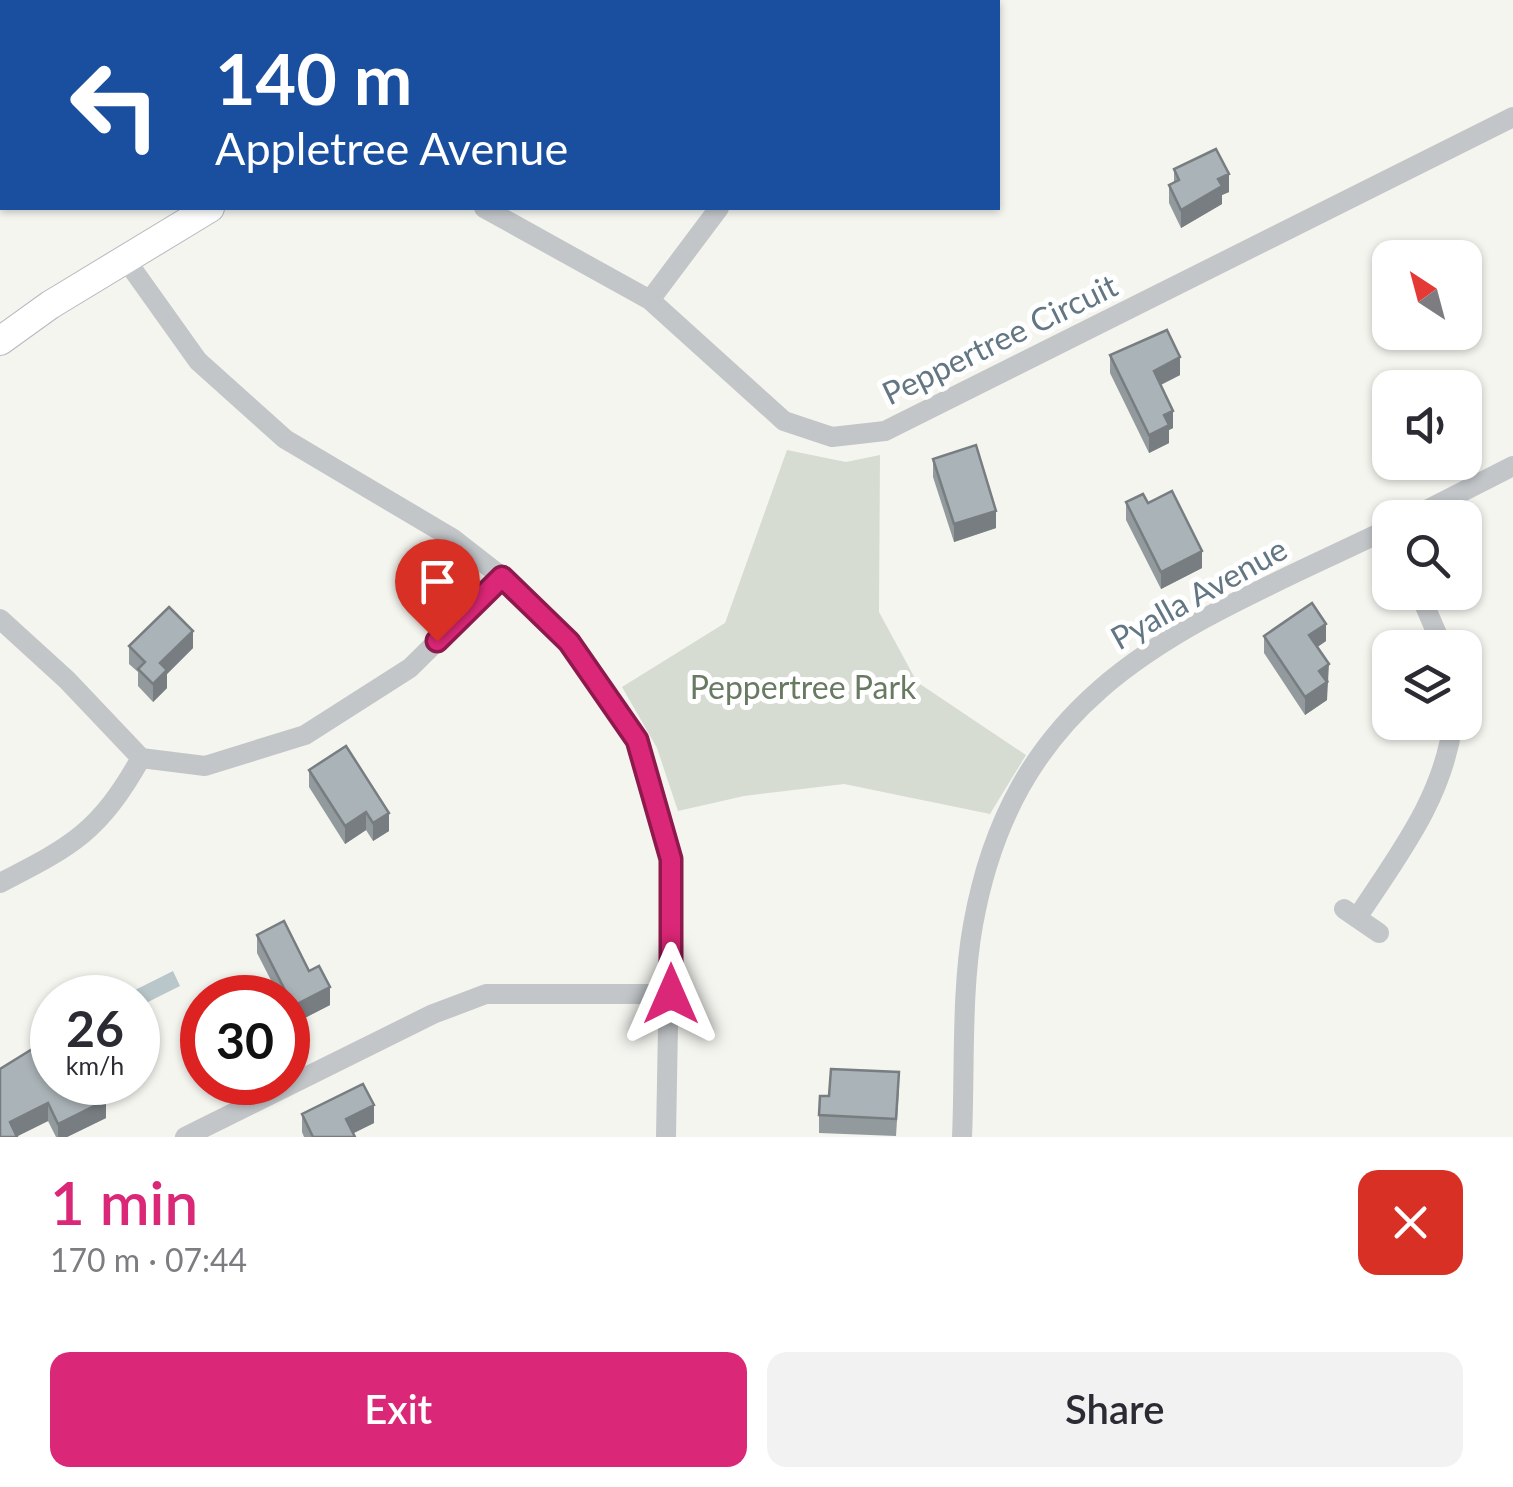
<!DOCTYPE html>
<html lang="en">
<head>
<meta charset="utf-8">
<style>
  :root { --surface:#fff; --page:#f2f2f3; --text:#2b2b33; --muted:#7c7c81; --accent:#db2777 }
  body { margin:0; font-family:Lato,sans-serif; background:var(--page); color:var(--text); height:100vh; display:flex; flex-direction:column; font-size:38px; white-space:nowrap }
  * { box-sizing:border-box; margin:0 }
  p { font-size:32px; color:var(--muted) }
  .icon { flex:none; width:55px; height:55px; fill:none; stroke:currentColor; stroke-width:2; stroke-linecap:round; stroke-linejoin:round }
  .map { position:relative; height:1137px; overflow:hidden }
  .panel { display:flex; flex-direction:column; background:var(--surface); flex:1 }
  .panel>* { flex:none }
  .hud { position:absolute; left:0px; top:0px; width:1000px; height:210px; box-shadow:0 2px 8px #0004; background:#1a4fa0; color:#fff; overflow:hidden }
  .needle { width:65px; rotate:324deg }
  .controls { position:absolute; left:1372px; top:240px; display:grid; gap:20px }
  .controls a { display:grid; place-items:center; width:110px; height:110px; border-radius:20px; background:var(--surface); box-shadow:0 2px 8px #0004; font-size:50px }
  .speed { position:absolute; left:30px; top:975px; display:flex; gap:20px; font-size:50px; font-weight:700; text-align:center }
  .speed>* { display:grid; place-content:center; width:130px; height:130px; border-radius:50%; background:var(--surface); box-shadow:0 2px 8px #0004; line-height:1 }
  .speed small { font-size:25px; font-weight:400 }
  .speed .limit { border:15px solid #d22; background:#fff; color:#111 }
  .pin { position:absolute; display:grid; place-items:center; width:85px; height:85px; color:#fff; margin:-102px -42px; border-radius:50% 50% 50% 0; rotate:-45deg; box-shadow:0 0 10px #0007 }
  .pin .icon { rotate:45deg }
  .me { position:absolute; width:110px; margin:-55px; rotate:0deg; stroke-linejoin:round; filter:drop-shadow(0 0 8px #0008) }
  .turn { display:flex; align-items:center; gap:35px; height:210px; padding:0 50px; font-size:45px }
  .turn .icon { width:130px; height:130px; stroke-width:2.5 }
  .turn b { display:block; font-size:70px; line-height:85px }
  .round { display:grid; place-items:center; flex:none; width:105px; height:105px; border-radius:20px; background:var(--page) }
  .head { display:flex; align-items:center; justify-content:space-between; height:170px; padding:0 50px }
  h1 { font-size:60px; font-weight:600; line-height:75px; color:var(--accent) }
  .primary-button { display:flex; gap:20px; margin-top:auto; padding:20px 50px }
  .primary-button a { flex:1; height:115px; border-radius:20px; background:var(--accent); color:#fff; font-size:40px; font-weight:600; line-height:115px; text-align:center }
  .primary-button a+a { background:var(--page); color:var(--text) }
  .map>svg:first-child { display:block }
  .green { fill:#d6dcd1 }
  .water { fill:#b9c7cb }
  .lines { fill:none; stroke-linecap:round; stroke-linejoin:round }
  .stream { stroke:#b9c7cb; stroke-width:6 }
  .secondary-casing { stroke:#b4babe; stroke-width:30 }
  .street { stroke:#c2c6c9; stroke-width:20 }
  .secondary { stroke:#fff; stroke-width:28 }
  .wall { fill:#929a9d }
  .shaded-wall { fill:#777d80 }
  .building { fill:#aab3b7; stroke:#777d80; stroke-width:2.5 }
  .route-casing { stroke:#8e194d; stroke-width:25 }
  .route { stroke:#db2777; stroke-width:18 }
  .labels { text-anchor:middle; stroke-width:10; stroke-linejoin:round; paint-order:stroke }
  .street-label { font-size:32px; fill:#627683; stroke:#fff }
  .park-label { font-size:32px; fill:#687a61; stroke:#fff }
</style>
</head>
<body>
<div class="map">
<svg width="1513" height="1137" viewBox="0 0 1513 1137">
  <rect width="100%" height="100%" fill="#f5f5f0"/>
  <path class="green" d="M0 0H185L2 2 0 119Z
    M787 450 846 462 880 455 879 612 917 682 1026 755 990 814 844 784 744 796 678 811 657 748 622 687 725 623Z"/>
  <path class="water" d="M173 971 180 986 142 1005 135 990Z"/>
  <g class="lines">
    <path class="stream" d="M18 2 22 0
      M0 15 2 13"/>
    <defs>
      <path id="secondary" d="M466 2 469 0
        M0 341 50 305 210 208"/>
    </defs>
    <use href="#secondary" class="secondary-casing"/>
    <path class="street" d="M484 208 650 300 784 421 832 437 885 431 1513 117
      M126 260 198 361 285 439 452 538 502 577 569 643 637 740 671 859 666 1137
      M650 300 719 208
      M1411 518 1513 466
      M1419 592 1443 648
      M0 619 67 680 141 758 205 766 305 735 410 668 502 577
      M0 883C74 845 99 832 141 758
      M1344 909 1379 933
      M1357 918C1398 855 1443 799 1453 722
      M185 1137 433 1014 486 994H671
      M962 1137C965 1069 961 991 973 925 1017 679 1190 625 1390 528"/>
    <use href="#secondary" class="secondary"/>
  </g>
  <path class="wall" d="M1174 169 1229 192 1222 195V204L1181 228 1169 203V185L1174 183Z
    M1110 355 1180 375 1161 385 1173 428 1169 430V443L1149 453 1110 373Z
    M933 459 996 528 954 542 933 477Z
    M1126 502 1148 503 1202 568 1161 589 1126 520Z
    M1264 636 1326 641 1317 647 1329 682 1327 683V700L1305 715 1264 653Z
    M129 646 193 648 167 674V688L153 702 138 686V672L129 664Z
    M309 770 389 831 373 841 366 830 345 844 309 787Z
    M257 935 309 971 330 1005 293 1024 288 1013V998H280L257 953Z
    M0 1069 76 1088 106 1118 67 1137H56L48 1121 17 1136Z
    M899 1089 896 1136 819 1133V1115L829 1096Z
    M302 1114 374 1123 353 1133 355 1137H304L302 1132Z"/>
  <path class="shaded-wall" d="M1229 174V192L1222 195V204L1181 228V210L1218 179Z
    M1180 357V375L1154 388V371Z
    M1173 411V428L1169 430V443L1149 453V435L1164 415Z
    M996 511V528L954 542V524Z
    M1202 551V568L1161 589V572Z
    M1326 624V641L1309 653V635Z
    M193 631V648L167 674V688L153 702V684L160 663Z
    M1329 664 1327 700 1305 715V697L1319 671Z
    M366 812V830L345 844V826Z
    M389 813V831L373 841V823Z
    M330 987V1005L293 1024V1006Z
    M106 1100V1118L67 1137H58V1124Z
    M48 1103V1121L16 1137 10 1122Z
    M374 1105V1123L346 1137V1119Z"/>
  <path class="building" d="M1216 149 1229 174 1218 179 1222 186 1181 210 1169 185 1179 180 1174 169Z
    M1167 330 1180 357 1154 371 1173 411 1164 415 1169 425 1149 435 1110 355Z
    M976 445 996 511 954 524 933 459Z
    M1172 491 1202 551 1161 572 1126 502 1143 494 1148 503Z
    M1312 603 1326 624 1309 635 1329 664 1319 671 1327 682 1305 697 1264 636Z
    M169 607 193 631 160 663 167 670 153 684 138 669 145 662 129 646Z
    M346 746 389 813 373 823 366 812 345 826 309 770Z
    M284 921 309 971 319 966 330 987 293 1006 257 935Z
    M50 1038 52 1043V1082H73L76 1088 87 1082H97L106 1100 58 1124 48 1103 10 1122 17 1137H0V1069Z
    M831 1069 899 1072 896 1119 819 1115 820 1096H829Z
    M363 1084 374 1105 346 1119 355 1137H313L302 1114Z"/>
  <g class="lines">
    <defs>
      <path id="route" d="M437 641 502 577 569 642 637 740 671 859V994"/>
    </defs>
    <use href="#route" class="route-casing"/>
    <use href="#route" class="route"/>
  </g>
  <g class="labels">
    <g class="street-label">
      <text transform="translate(1000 340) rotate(-26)" y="11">Peppertree Circuit</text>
      <text transform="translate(1199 594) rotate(-29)" y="11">Pyalla Avenue</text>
    </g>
    <g class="park-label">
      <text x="803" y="699">Peppertree Park</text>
    </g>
  </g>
</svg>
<div class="controls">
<a><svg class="needle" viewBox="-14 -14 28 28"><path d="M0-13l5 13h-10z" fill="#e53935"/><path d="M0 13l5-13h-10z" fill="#7c7c81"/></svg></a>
<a><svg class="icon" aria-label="sound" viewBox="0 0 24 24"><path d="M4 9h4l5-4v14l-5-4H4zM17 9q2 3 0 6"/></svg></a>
<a><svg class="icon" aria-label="search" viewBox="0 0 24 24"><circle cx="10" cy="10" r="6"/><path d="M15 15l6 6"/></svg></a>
<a><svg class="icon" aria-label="layers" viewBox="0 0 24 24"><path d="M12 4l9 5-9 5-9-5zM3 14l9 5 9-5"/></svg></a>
</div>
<div class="speed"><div>26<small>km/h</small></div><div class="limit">30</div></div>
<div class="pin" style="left:437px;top:641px;background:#d93025"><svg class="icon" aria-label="arrive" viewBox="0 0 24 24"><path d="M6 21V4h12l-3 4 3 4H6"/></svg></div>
<svg class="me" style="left:671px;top:994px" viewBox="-20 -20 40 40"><path d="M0-17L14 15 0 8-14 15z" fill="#db2777" stroke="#fff" stroke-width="4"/></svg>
<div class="hud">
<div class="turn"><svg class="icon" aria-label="left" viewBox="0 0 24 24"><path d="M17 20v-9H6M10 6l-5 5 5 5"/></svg><div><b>140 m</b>Appletree Avenue</div></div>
</div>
</div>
<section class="panel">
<div class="head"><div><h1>1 min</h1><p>170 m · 07:44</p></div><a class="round" style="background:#d93025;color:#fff"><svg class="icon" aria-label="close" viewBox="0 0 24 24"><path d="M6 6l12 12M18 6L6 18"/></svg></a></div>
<div class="primary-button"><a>Exit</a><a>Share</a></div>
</section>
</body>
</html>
